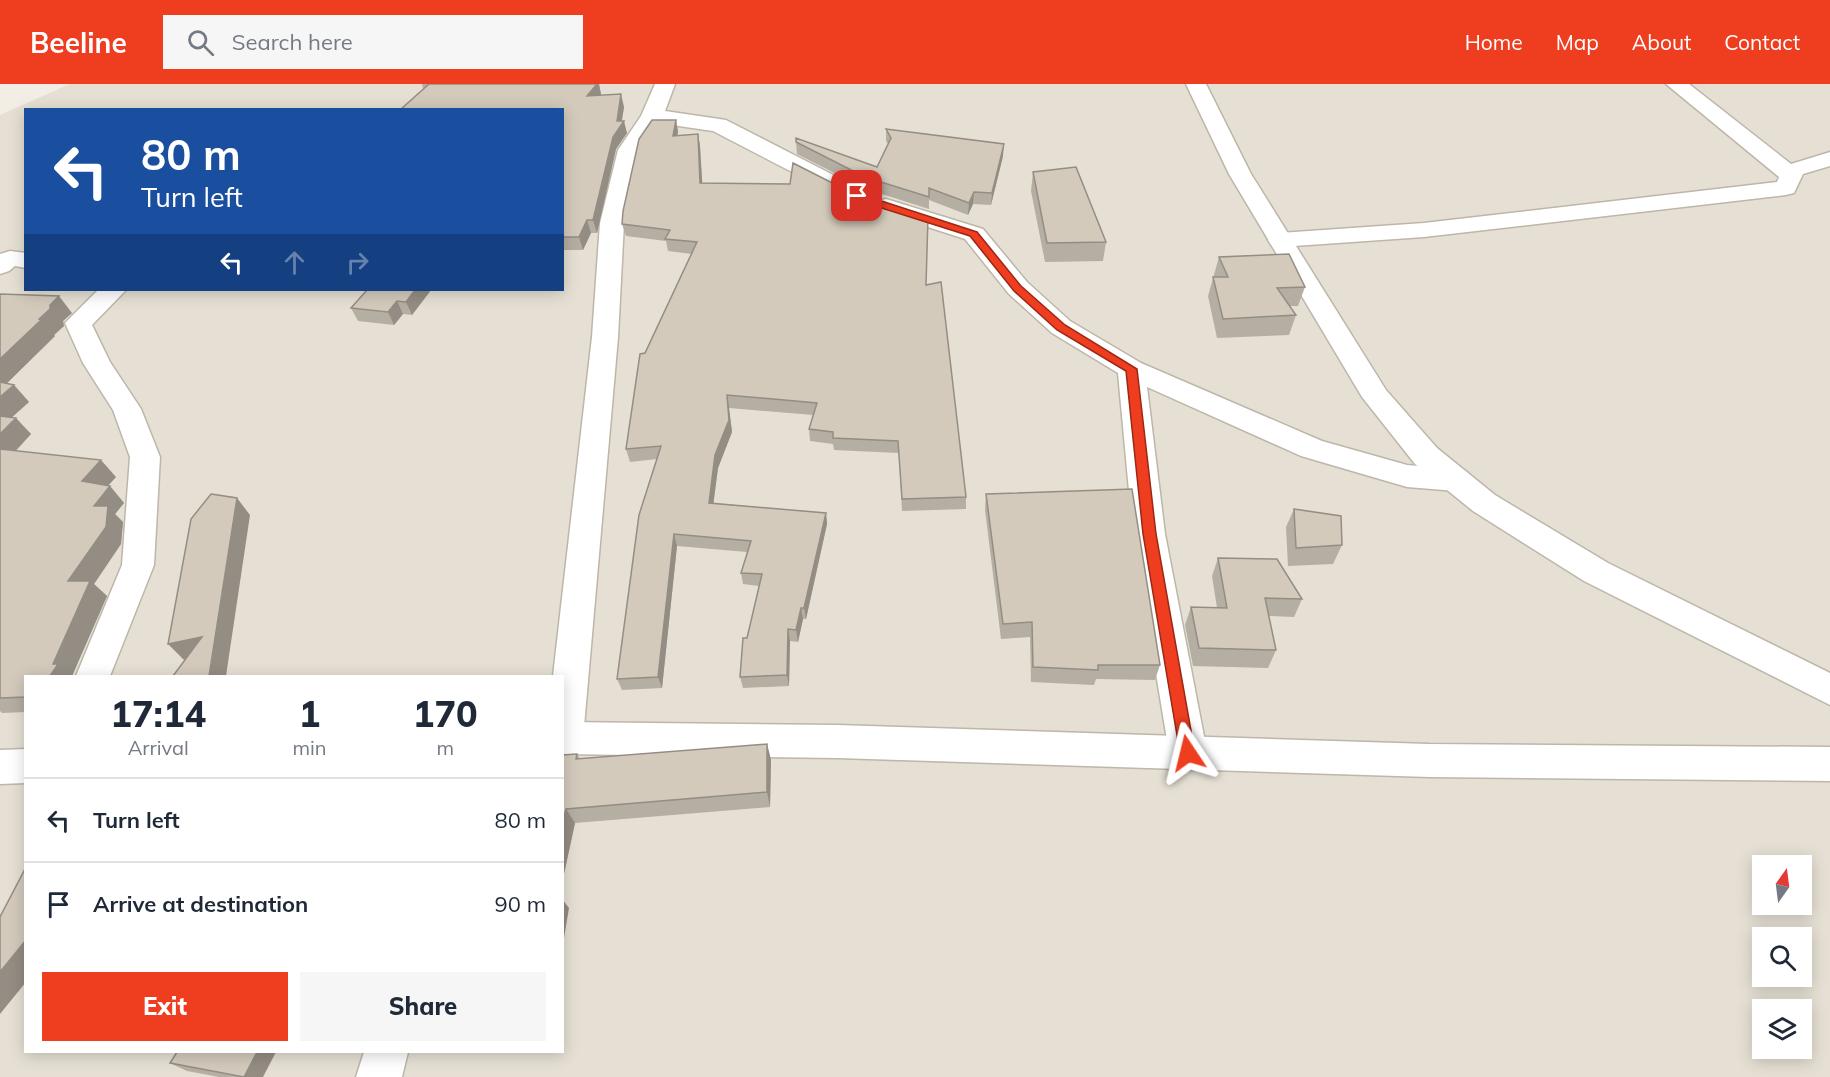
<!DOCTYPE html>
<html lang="en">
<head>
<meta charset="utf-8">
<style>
  :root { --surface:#fff; --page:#f6f6f7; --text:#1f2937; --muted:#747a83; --line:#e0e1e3; --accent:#ef3d20 }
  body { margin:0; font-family:Mulish,sans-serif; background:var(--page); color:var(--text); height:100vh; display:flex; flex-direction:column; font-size:22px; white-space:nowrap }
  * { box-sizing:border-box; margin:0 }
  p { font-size:20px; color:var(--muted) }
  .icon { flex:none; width:33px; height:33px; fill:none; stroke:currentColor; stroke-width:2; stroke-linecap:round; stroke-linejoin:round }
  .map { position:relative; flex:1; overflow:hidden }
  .sheet { position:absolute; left:24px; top:591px; width:540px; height:378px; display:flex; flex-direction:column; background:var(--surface); border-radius:0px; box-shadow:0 3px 15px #0003 }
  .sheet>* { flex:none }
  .guide { position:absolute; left:24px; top:24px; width:540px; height:183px; border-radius:0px; box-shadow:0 3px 15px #0003; background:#1a4fa0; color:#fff; overflow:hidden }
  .needle { width:39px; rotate:14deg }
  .fabs { position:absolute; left:1752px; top:771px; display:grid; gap:12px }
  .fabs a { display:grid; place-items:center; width:60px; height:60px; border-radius:0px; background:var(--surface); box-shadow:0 3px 15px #0003; font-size:30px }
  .pin { position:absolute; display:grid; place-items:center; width:51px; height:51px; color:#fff; margin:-26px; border-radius:12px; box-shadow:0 3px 9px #0006 }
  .me { position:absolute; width:66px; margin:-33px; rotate:350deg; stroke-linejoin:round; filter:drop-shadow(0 0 4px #0008) }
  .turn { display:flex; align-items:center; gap:21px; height:126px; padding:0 18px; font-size:27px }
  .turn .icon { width:78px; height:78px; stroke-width:2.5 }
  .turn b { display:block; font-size:42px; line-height:51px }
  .lanes { display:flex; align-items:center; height:57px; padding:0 18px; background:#0003; justify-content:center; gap:30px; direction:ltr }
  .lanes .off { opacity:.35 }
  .eta { display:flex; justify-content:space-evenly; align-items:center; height:102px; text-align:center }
  .eta b { font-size:36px; font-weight:800; line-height:42px }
  .button { display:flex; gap:12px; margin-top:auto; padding:12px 18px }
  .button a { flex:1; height:69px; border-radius:0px; background:var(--accent); color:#fff; font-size:24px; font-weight:800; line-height:69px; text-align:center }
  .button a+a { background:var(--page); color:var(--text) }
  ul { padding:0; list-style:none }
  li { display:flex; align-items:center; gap:18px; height:84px; padding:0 18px; border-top:2px solid var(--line) }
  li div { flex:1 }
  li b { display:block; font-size:22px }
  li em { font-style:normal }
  header { display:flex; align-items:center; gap:36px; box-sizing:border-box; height:84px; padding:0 30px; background:var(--accent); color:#fff }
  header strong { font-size:28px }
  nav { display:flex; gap:33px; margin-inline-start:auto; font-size:21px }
  .search { width:420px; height:54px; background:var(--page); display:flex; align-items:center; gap:15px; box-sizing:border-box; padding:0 21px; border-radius:0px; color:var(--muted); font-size:22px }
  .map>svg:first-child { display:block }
  .residential { fill:#e6e0d4; fill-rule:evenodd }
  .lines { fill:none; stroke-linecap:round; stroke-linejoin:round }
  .minor-casing { stroke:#bdb6a9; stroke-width:3 }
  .tertiary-casing { stroke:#bdb6a9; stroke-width:3 }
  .minor { fill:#fff; fill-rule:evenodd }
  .tertiary { fill:#fff; fill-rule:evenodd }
  .wall { fill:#b5aea2 }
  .shaded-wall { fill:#948d84 }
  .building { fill:#d3cabc; stroke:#948d84; stroke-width:1.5 }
  .route { fill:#ef3d20; stroke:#9b2815; stroke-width:1.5 }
</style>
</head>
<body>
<header>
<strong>Beeline</strong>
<div class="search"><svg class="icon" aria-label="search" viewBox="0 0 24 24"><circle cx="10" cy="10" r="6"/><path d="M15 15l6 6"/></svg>Search here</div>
<nav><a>Home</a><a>Map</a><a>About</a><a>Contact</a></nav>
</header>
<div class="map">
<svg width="1830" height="993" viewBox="0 0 1830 993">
  <rect width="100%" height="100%" fill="#f2eee6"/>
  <path class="residential" d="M70 0H1830V993H0V31ZM26 26H562V206H26ZM26 592H562V968H26ZM1762 782H1802V820H1762ZM1762 854H1802V892H1762ZM1762 926H1802V964H1762Z"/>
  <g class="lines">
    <defs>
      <path id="minor" d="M655 0H675L665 27 726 36 841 95 845 100 841 105 833 107 825 105 713 47 658 39 640 66 624 139 618 253 583 654 578 666 565 670 562 669V592H553L592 253 600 139 618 66 641 32Z
        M1666 0H1689L1791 80 1830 68V82L1803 90 1794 109 1786 111 1424 153 1280 163 1271 161 1268 156 1271 151 1280 149 1424 139 1777 98 1779 93Z
        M886 115 983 145 1027 198 1070 237 1141 279 1322 357 1407 381 1456 385 1467 388 1471 396 1467 404 1456 407 1407 403 1301 372 1147 303 1165 450 1207 668 1201 680 1188 685 1175 680 1169 668 1133 450 1118 289 1052 249 1009 210 965 155 878 127 874 122 878 117Z
        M10 167 26 169V184L15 182 9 187 0 190V170Z
        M98 206H126L92 241 110 278 141 325 160 373 154 481 110 592H76L122 481 130 373 113 326 83 279 65 239Z
        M364 968H408L402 993H356Z"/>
      <path id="tertiary" d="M1186 0H1206L1251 90 1386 306 1437 364 1495 411 1608 479 1830 589V621L1584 497 1473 427 1415 380 1362 313 1229 90Z
        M562 638 837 641 1429 660 1830 663V697L1429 693 837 674 562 670Z
        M26 665V699L0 700V666Z"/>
    </defs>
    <use href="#minor" class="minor-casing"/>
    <use href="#tertiary" class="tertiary-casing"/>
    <use href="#minor" class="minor"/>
    <use href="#tertiary" class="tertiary"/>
  </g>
  <path class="wall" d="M422 0H599L601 11 624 23 622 37 627 49 616 65 597 149H591L583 166H562V26L423 5Z
    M676 36 678 48 677 52 698 50 700 62 702 99 926 201 966 413V425L902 427 899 369 834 366 833 360 810 357 809 345 813 331 729 324 732 348 718 384 713 419 826 429 827 440 806 535H803L798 558 790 557 789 602 743 604 740 593 747 554 759 502 743 500 741 489 747 468 677 462 662 604 622 606 617 595 657 375 630 378 626 365 645 269 692 170 668 167 666 157 626 152 622 140Z
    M886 45 1003 72 991 121 973 120 968 131 929 116V125L866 105 797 70 796 58 877 83 888 60 886 57Z
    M1033 88 1106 158 1103 177 1045 178 1031 107Z
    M1219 173 1305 203 1298 222H1289L1296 231 1289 251 1217 254 1208 212Z
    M431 206 412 231 403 230 394 241 358 237 351 224Z
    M0 210 72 229 63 237 64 242 54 251 55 252 7 299 14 301 29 318 12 333 31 350 16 367 116 393 107 402H110L124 419 115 430 123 438 121 460 94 500 107 512 72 592H26V628L2 629 0 627Z
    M986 410 1160 581 1155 596 1096 595 1094 601 1031 598 1030 553 1001 555 985 426Z
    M1294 425 1342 461 1333 480 1288 482 1286 443Z
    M1218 474 1302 515 1294 533 1269 532 1276 566 1268 584 1193 582 1185 541 1191 523 1217 524 1212 492Z
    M767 660 771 676 770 723 575 739 562 799V671L577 670 580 675Z
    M170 979 263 993H219L187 987Z"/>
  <path class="shaded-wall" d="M597 0H599L601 10 590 24 587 12Z
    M621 10 624 23 621 40 624 37 627 49 616 65 597 149 593 136 617 37Z
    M676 36 678 48 675 64 673 52Z
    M698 50 700 62 703 111 700 99Z
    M1004 60 1003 72 991 121 992 109Z
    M974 108 973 120 968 131 969 119Z
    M587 136 591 149 583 166 579 153Z
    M415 206H431L412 231 406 218Z
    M59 212 72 229 63 237 64 242 54 251 55 252 0 306V275L39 235 50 221Z
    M397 217 403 230 394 241 388 228Z
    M14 301 29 318 0 344V313Z
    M727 311 729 324 732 348 718 384 712 431 709 419 715 371Z
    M16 334 31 350 3 380 0 377V350Z
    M101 376 116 393 97 414 82 397Z
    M110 402 124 419 115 430 123 438 121 460 94 500 107 512 72 592H50L68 497 94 422Z
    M237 414 250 431 226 592H209L213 569 184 576 168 560Z
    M826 429 827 440 806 535 804 524Z
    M674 450 677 462 662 604 658 593Z
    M801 524 803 535 798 558 796 546Z
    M788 545 790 557 789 602 787 591Z
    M767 660 771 676 770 723 767 708Z
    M566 725 575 739 562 799V741Z
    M562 815 569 824 562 866Z
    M26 856V898L0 930V888Z
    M257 968H276L263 993H244Z"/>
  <path class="building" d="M429 0H597L587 12 621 10 617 37H624L613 53 593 136H587L579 153H562V26H400Z
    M652 36H676L673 52 698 50 700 99 790 100 793 79 848 107 928 133 926 201 941 198 966 413 902 415 898 357 833 354V348L809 345 817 319 727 311 729 336 715 371 709 419 826 429 804 524H801L796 546 788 545 787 591 740 593 743 554H747L762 490 741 489 751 457 674 450 658 593 617 595 639 431 661 362 626 365 640 270 645 269 697 158 665 155 670 146 622 140 623 127 639 55Z
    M886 45 1004 60 992 109 974 108 969 119 929 104V113L865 93 796 58V54L877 83 891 54Z
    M1076 83 1106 158 1047 159 1033 88Z
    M1289 170 1305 203 1277 204 1296 231 1223 235 1213 193H1228L1219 173Z
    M367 206H415L406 218 397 217 388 228 351 224Z
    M0 210 59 212 50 221V225L39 235 41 236 0 275Z
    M0 298 14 301 0 313Z
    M0 332 16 334 0 350Z
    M0 365 101 376 82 397 110 402 94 422H108L106 443 68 497H90L53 580H58L50 592H26V613L0 614Z
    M1132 405 1160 581H1098V586L1033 583 1032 538 1003 540 986 410Z
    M211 410 237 414 209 592H173L202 553 168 560 191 435Z
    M1294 425 1341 432 1342 461 1296 464Z
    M1218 474 1277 475 1302 515 1265 514 1276 566 1199 564 1191 523 1227 524Z
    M767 660V708L566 725 562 741V671L577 670 576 675Z
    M26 783V856L0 888V833Z
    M177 968H257L244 993 170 979Z"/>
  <path class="route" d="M853 110H860L977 148 1021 202 1065 241 1137 285 1156 450 1195 669 1193 673 1188 675 1182 673 1180 669 1143 450 1126 287 1057 246 1014 207 970 152 853 115Z"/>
</svg>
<div class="fabs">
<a><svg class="needle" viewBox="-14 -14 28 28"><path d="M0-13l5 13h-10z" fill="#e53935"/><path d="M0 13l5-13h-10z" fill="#747a83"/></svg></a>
<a><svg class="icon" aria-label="search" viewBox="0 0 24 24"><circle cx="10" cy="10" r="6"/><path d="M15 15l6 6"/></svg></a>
<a><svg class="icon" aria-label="layers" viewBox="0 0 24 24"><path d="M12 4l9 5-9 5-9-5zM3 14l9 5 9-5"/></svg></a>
</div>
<div class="pin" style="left:857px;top:112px;background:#d93025"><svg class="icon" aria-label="arrive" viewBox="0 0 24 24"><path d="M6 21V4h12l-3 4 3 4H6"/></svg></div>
<svg class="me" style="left:1188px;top:669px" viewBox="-20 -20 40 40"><path d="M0-17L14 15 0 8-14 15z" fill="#ef3d20" stroke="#fff" stroke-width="4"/></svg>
<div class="guide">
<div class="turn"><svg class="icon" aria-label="left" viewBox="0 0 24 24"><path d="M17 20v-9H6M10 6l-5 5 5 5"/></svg><div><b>80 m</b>Turn left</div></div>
<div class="lanes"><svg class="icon" aria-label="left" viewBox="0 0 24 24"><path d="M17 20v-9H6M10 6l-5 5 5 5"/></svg><svg class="icon off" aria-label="ahead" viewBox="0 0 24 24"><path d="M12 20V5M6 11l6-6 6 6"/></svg><svg class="icon off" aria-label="right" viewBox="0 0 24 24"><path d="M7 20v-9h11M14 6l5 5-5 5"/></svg></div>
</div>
<section class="sheet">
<div class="eta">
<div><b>17:14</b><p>Arrival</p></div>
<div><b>1</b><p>min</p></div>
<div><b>170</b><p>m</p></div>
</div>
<ul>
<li><svg class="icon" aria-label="left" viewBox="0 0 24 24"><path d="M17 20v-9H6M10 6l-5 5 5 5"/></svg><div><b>Turn left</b></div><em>80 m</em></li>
<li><svg class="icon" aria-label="arrive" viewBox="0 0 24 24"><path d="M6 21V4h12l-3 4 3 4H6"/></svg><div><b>Arrive at destination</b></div><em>90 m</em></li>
</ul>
<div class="button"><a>Exit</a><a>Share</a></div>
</section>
</div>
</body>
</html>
